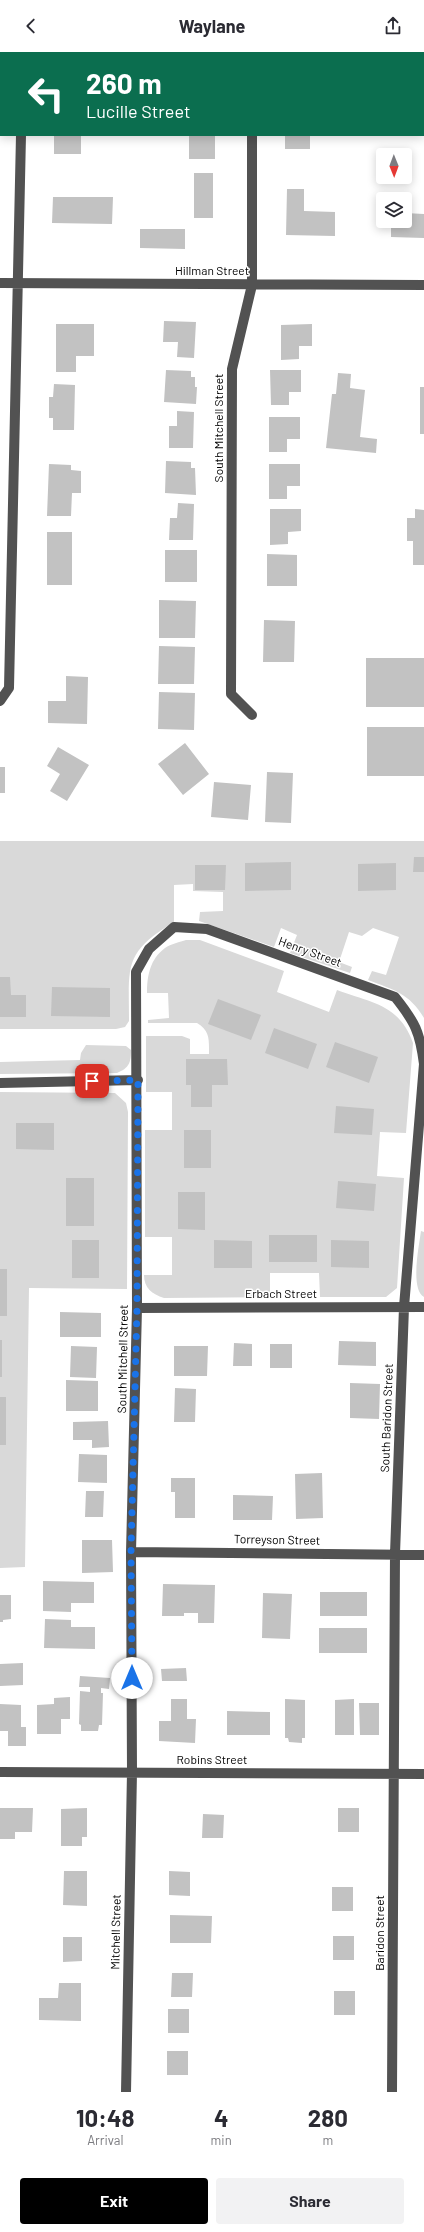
<!DOCTYPE html>
<html lang="en">
<head>
<meta charset="utf-8">
<style>
  :root { --surface:#fff; --page:#f2f2f3; --text:#2b2b33; --muted:#7c7c81; --accent:#000 }
  body { margin:0; font-family:Barlow,sans-serif; background:var(--page); color:var(--text); height:100vh; display:flex; flex-direction:column; font-size:15px; white-space:nowrap }
  * { box-sizing:border-box; margin:0 }
  p { font-size:13px; color:var(--muted) }
  .icon { flex:none; width:22px; height:22px; fill:none; stroke:currentColor; stroke-width:2; stroke-linecap:round; stroke-linejoin:round }
  .map { position:relative; height:2040px; overflow:hidden }
  .panel { display:flex; flex-direction:column; background:var(--surface); flex:1 }
  .panel>* { flex:none }
  .banner { position:absolute; left:0px; top:0px; width:424px; height:84px; box-shadow:0 2px 10px #0003; background:#0b6e4f; color:#fff; overflow:hidden }
  .needle { width:26px; rotate:179deg }
  .buttons { position:absolute; left:376px; top:96px; display:grid; gap:8px }
  .buttons a { display:grid; place-items:center; width:36px; height:36px; border-radius:4px; background:var(--surface); box-shadow:0 2px 10px #0003; font-size:20px }
  .pin { position:absolute; display:grid; place-items:center; width:34px; height:34px; color:#fff; margin:-17px; border-radius:8px; box-shadow:0 2px 6px #0006 }
  .me { position:absolute; width:44px; margin:-22px; rotate:0deg; stroke-linejoin:round; filter:drop-shadow(0 0 3px #0008) }
  .turn { display:flex; align-items:center; gap:14px; height:84px; padding:0 20px; font-size:18px }
  .turn .icon { width:52px; height:52px; stroke-width:2.5 }
  .turn b { display:block; font-size:28px; line-height:34px }
  .eta { display:flex; justify-content:space-evenly; align-items:center; height:68px; text-align:center }
  .eta b { font-size:24px; font-weight:700; line-height:28px }
  .cta { display:flex; gap:8px; margin-top:auto; padding:8px 20px }
  .cta a { flex:1; height:46px; border-radius:4px; background:var(--accent); color:#fff; font-size:16px; font-weight:700; line-height:46px; text-align:center }
  .cta a+a { background:var(--page); color:var(--text) }
  header { display:flex; justify-content:space-between; align-items:center; height:52px; padding:0 20px; background:var(--surface); font-size:18px; font-weight:700 }
  .map>svg:first-child { display:block }
  .green { fill:#d9d9d9 }
  .building { fill:#c2c2c2 }
  .lines { fill:none; stroke-linecap:round; stroke-linejoin:round }
  .minor { stroke:#525252; stroke-width:10 }
  .route { stroke:#1a73e8; stroke-width:7; stroke-dasharray:0 12.6 }
  .labels { text-anchor:middle; stroke-width:3; stroke-linejoin:round; paint-order:stroke }
  .street-label { font-size:12px; fill:#000; stroke:#fff }
</style>
</head>
<body>
<header><svg class="icon" aria-label="back" viewBox="0 0 24 24"><path d="M15 5l-7 7 7 7"/></svg>Waylane<svg class="icon" aria-label="share" viewBox="0 0 24 24"><path d="M12 15V3M7 8l5-5 5 5M5 13v7h14v-7"/></svg></header>
<div class="map">
<svg width="424" height="2040" viewBox="0 0 424 2040">
  <rect width="100%" height="100%" fill="#fff"/>
  <path class="green" d="M0 789H424V966C409 941 394 938 368 928L372 919 386 923 399 885 373 876 362 884 349 880 339 910 352 915 350 921 290 901 297 883 281 876 274 895 199 869 200 860 223 859V840L193 839V832L174 833V870C123 901 129 914 129 969L125 975 116 977H0Z
    M186 888H200L284 919 277 940 329 960 337 938C372 951 399 952 413 991L406 1081 380 1080 377 1124 404 1126 397 1236 386 1245H320L319 1221H270V1245L164 1246C152 1242 144 1236 144 1223H172V1185H145V1078H172V1040H146V984H182L190 987V1002H209C209 987 210 979 197 971H148V968L169 966 168 941H147C147 924 150 907 165 896 171 892 180 890 186 888Z
    M86 993 126 994 131 998C131 1011 129 1016 117 1021L0 1022V1010L80 1008 81 1001Z
    M0 1040 115 1041 126 1051 128 1060 127 1237 29 1236 25 1515 0 1516Z
    M421 1179 424 1180V1245C410 1237 419 1194 421 1179Z"/>
  <path class="building" d="M54 83H81V102H54Z
    M189 83H215V107H189Z
    M285 83H310V97H285Z
    M194 121H213V166H194Z
    M287 137H304V159L335 160V184L286 183Z
    M53 145H113L112 172 52 171Z
    M405 161 424 162V186L391 185V169H405Z
    M140 177H185V197L140 196Z
    M164 269 196 270 194 306 177 305 178 290H163Z
    M56 272H94V304H76V320H56Z
    M312 272V294H299V307L281 308V273Z
    M166 318 191 319V325H195V335H197L196 352 164 350Z
    M270 318H301V340H289V353H271Z
    M338 321 351 322 350 336 365 338 360 385 377 387 376 401 326 396 332 342H336Z
    M54 332 75 333 74 378H53V366H49V345H53Z
    M420 335H424V382H420Z
    M177 359 194 360 193 396H169V374H177Z
    M269 365H300V387H287V400H269Z
    M166 409 191 410V416H195L196 443 165 441Z
    M49 412 71 413V418L81 419V441H72L71 464H47Z
    M269 412H300V434H287V447H269Z
    M178 451 194 452 193 488H169L170 466H177Z
    M270 457H301V479L288 480V492L270 493Z
    M415 457 424 458V513H413V489H407V466H415Z
    M47 480H72V533H47Z
    M165 498H197V530H165Z
    M267 502 297 503V534H267Z
    M159 548 196 549 195 586H159Z
    M264 568 295 569 294 610H263Z
    M159 594 195 595 194 632H158Z
    M366 606H424V655H366Z
    M66 624 88 625 87 672 48 671V649H66Z
    M159 640 195 641 194 678 158 677Z
    M367 675H424V724H367Z
    M185 691 209 722 183 743 158 712Z
    M58 695 89 713 67 749 50 739 60 722 47 714Z
    M0 715H5V741H0Z
    M267 720 293 721 291 771 265 770Z
    M214 730 251 733 248 768 211 765Z
    M414 805H424V820H413Z
    M291 810V838L245 839V811Z
    M396 811V838L358 839V812Z
    M195 813H226L225 838H195Z
    M0 925H10L11 943H26V965H0Z
    M52 935 110 936V965L51 964Z
    M218 947 261 963 251 988 208 972Z
    M274 976 317 992 308 1017 265 1001Z
    M335 990 378 1005 369 1031 326 1015Z
    M186 1007H227L228 1033H212V1055H191V1033H186Z
    M336 1054 374 1057 372 1083 334 1081Z
    M16 1071H54V1098L16 1097Z
    M184 1078H211V1116H184Z
    M66 1126H94V1174H66Z
    M338 1129 376 1132 374 1159 336 1156Z
    M178 1140H205V1178L178 1177Z
    M269 1183H317V1210H269Z
    M72 1188H99V1226H72Z
    M214 1188 252 1189V1216H214Z
    M331 1188 369 1189V1216L331 1215Z
    M0 1217H7V1264H0Z
    M60 1260 101 1261V1285H60Z
    M0 1288H2V1325H0Z
    M339 1289 376 1290V1314L338 1313Z
    M234 1291 252 1292V1314H233Z
    M270 1292H292V1316H270Z
    M71 1294 97 1295 96 1326 70 1325Z
    M174 1294H208L207 1324H174Z
    M66 1328 98 1329V1359H66Z
    M350 1331 380 1332 379 1367 350 1366Z
    M175 1336 196 1337 195 1370H174Z
    M0 1345H6V1393H0Z
    M108 1369 109 1395 92 1396V1388H73V1370Z
    M79 1402 107 1403V1431L78 1430Z
    M322 1421 323 1466 296 1467 295 1422Z
    M171 1426H195V1466H175V1440H171Z
    M86 1439H104L103 1465H85Z
    M233 1443 273 1444 272 1468H233Z
    M82 1488H112L113 1520 82 1521Z
    M43 1529 94 1530V1551H71V1560L43 1559Z
    M163 1532 215 1533 214 1571H198V1561H184V1564H162Z
    M320 1540H367V1564H320Z
    M263 1541 292 1542 290 1587 262 1586Z
    M0 1543H11V1567L3 1568V1570H0Z
    M45 1567 71 1568V1575H95V1597L44 1596Z
    M319 1576H367V1601H319Z
    M23 1611V1633L0 1634V1612Z
    M186 1616 187 1629H162L161 1617Z
    M80 1624 110 1626 109 1637 101 1636V1641H103L102 1673H99L98 1679H81V1673L79 1672 80 1639 90 1640V1635H79Z
    M70 1645V1667H61V1682H37V1653L54 1652V1646Z
    M171 1647H187V1667H196L195 1691 159 1689V1669H171Z
    M285 1647 305 1648V1686H302V1691L289 1690 288 1686H285Z
    M354 1647V1683H335V1648Z
    M359 1651H379V1683H360Z
    M0 1652 21 1653V1675H26V1694H8V1679H0Z
    M227 1659 270 1660V1683H227Z
    M0 1756H33L32 1780H15V1787H0Z
    M87 1756V1785H82V1794H61V1757Z
    M338 1756H359V1780H338Z
    M203 1762 224 1763 223 1786H202Z
    M64 1819H87V1854L63 1853Z
    M169 1819 190 1820V1844L169 1843Z
    M332 1835H353V1859H332Z
    M170 1863 212 1864 211 1891H170Z
    M333 1884H354V1908H333Z
    M63 1885H82V1909L63 1910Z
    M172 1921H193L192 1945H171Z
    M59 1931H81V1969L39 1968V1946H58Z
    M334 1939H355V1963H334Z
    M168 1957H189V1981H168Z
    M167 1999H188V2023H167Z"/>
  <g class="lines">
    <path class="minor" d="M251 0V1
      M22 1V0
      M252 83V233L232 317 231 642 252 663
      M0 231 424 233
      M0 649 9 636 21 83
      M0 1031 138 1028
      M137 1256 424 1255
      M131 1500 424 1503
      M0 1720 424 1722
      M126 2040 132 1720 131 1500 137 1256 136 920 149 897 174 875 207 877 395 945C415 970 420 980 424 1012L404 1255 395 1502 392 2040"/>
  </g>
  <g class="lines">
    <path class="route" d="M92 1029 138 1028 137 1256 131 1500 132 1626"/>
  </g>
  <g class="labels">
    <g class="street-label">
      <text x="212" y="223">Hillman Street</text>
      <text transform="translate(219 376) rotate(-90)" y="4">South Mitchell Street</text>
      <text transform="translate(310 900) rotate(20)" y="4">Henry Street</text>
      <text x="281" y="1246">Erbach Street</text>
      <text transform="translate(123 1307) rotate(-89)" y="4">South Mitchell Street</text>
      <text transform="translate(387 1366) rotate(-88)" y="4">South Baridon Street</text>
      <text transform="translate(277 1488) rotate(1)" y="4">Torreyson Street</text>
      <text x="212" y="1712">Robins Street</text>
      <text transform="translate(116 1880) rotate(-89)" y="4">Mitchell Street</text>
      <text transform="translate(380 1881) rotate(-90)" y="4">Baridon Street</text>
    </g>
  </g>
</svg>
<div class="buttons">
<a><svg class="needle" viewBox="-14 -14 28 28"><path d="M0-13l5 13h-10z" fill="#e53935"/><path d="M0 13l5-13h-10z" fill="#7c7c81"/></svg></a>
<a><svg class="icon" aria-label="layers" viewBox="0 0 24 24"><path d="M12 4l9 5-9 5-9-5zM3 14l9 5 9-5"/></svg></a>
</div>
<div class="pin" style="left:92px;top:1029px;background:#d93025"><svg class="icon" aria-label="arrive" viewBox="0 0 24 24"><path d="M6 21V4h12l-3 4 3 4H6"/></svg></div>
<svg class="me" style="left:132px;top:1626px" viewBox="-20 -20 40 40"><circle r="19" fill="#fff"/><path d="M0-13L10 11 0 6-10 11z" fill="#1a73e8"/></svg>
<div class="banner">
<div class="turn"><svg class="icon" aria-label="left" viewBox="0 0 24 24"><path d="M17 20v-9H6M10 6l-5 5 5 5"/></svg><div><b>260 m</b>Lucille Street</div></div>
</div>
</div>
<section class="panel">
<div class="eta">
<div><b>10:48</b><p>Arrival</p></div>
<div><b>4</b><p>min</p></div>
<div><b>280</b><p>m</p></div>
</div>
<div class="cta"><a>Exit</a><a>Share</a></div>
</section>
</body>
</html>
